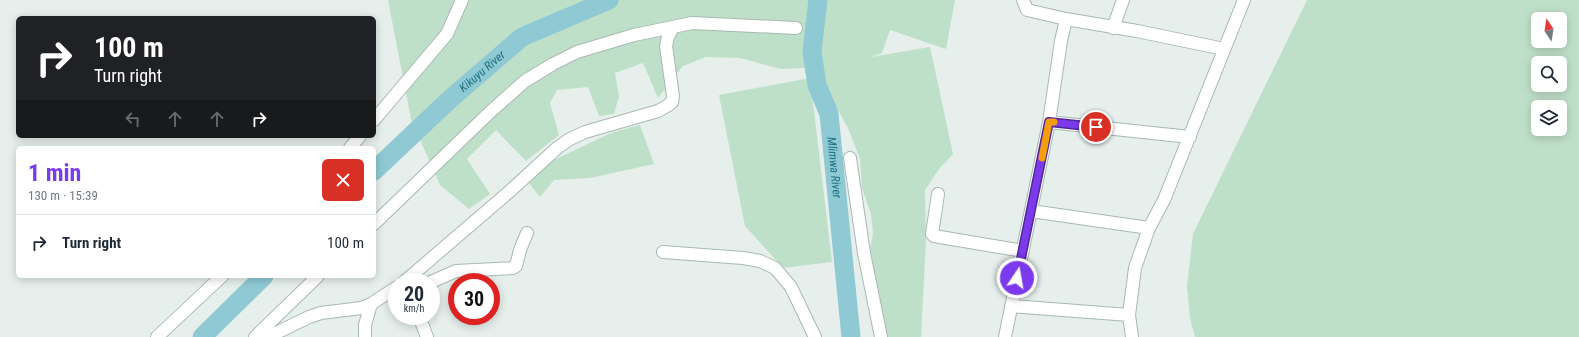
<!DOCTYPE html>
<html lang="en">
<head>
<meta charset="utf-8">
<style>
  :root { --surface:#fff; --page:#f2f2f3; --text:#1f2937; --muted:#747a83; --line:#e0e1e3; --accent:#7c3aed }
  body { margin:0; font-family:"Roboto Condensed",sans-serif; background:var(--page); color:var(--text); height:100vh; display:flex; flex-direction:column; font-size:15px; white-space:nowrap }
  * { box-sizing:border-box; margin:0 }
  p { font-size:13px; color:var(--muted) }
  .icon { flex:none; width:22px; height:22px; fill:none; stroke:currentColor; stroke-width:2; stroke-linecap:round; stroke-linejoin:round }
  .map { position:relative; flex:1; overflow:hidden }
  .side { position:absolute; left:16px; top:146px; width:360px; height:132px; display:flex; flex-direction:column; background:var(--surface); border-radius:6px; box-shadow:0 2px 10px #0003 }
  .side>* { flex:none }
  .hud { position:absolute; left:16px; top:16px; width:360px; height:122px; border-radius:6px; box-shadow:0 2px 10px #0003; background:#202124; color:#fff; overflow:hidden }
  .needle { width:26px; rotate:348deg }
  .controls { position:absolute; left:1531px; top:12px; display:grid; gap:8px }
  .controls a { display:grid; place-items:center; width:36px; height:36px; border-radius:6px; background:var(--surface); box-shadow:0 2px 10px #0003; font-size:20px }
  .speed { position:absolute; left:388px; top:273px; display:flex; gap:8px; font-size:20px; font-weight:700; text-align:center }
  .speed>* { display:grid; place-content:center; width:52px; height:52px; border-radius:50%; background:var(--surface); box-shadow:0 2px 10px #0003; line-height:1 }
  .speed small { font-size:10px; font-weight:400 }
  .speed .limit { border:6px solid #d22; background:#fff; color:#111 }
  .pin { position:absolute; display:grid; place-items:center; width:34px; height:34px; color:#fff; margin:-17px; border:2px solid #fff; border-radius:50%; box-shadow:0 1px 4px #0007 }
  .me { position:absolute; width:44px; margin:-22px; rotate:12deg; stroke-linejoin:round; filter:drop-shadow(0 0 3px #0008) }
  .turn { display:flex; align-items:center; gap:14px; height:84px; padding:0 12px; font-size:18px }
  .turn .icon { width:52px; height:52px; stroke-width:2.5 }
  .turn b { display:block; font-size:28px; line-height:34px }
  .lanes { display:flex; align-items:center; height:38px; padding:0 12px; background:#0003; justify-content:center; gap:20px; direction:ltr }
  .lanes .off { opacity:.35 }
  .round { display:grid; place-items:center; flex:none; width:42px; height:42px; border-radius:6px; background:var(--page) }
  .head { display:flex; align-items:center; justify-content:space-between; height:68px; padding:0 12px }
  h1 { font-size:24px; font-weight:700; line-height:30px; color:var(--accent) }
  ul { padding:0; list-style:none }
  li { display:flex; align-items:center; gap:12px; height:56px; padding:0 12px; border-top:1px solid var(--line) }
  li div { flex:1 }
  li b { display:block; font-size:15px }
  li em { font-style:normal }
  .map>svg:first-child { display:block }
  .green { fill:#bfe0c8; fill-rule:evenodd }
  .lines { fill:none; stroke-linecap:round; stroke-linejoin:round }
  .river { stroke:#8ec9d4; stroke-width:19 }
  .minor-casing { stroke:#a8b8b2; stroke-width:14 }
  .minor { stroke:#fff; stroke-width:12 }
  .route-casing { stroke:#51269a; stroke-width:10 }
  .route { stroke:#7c3aed; stroke-width:7 }
  .slow { stroke:#f59e0b; stroke-width:7 }
  .labels { text-anchor:middle; stroke-width:3; stroke-linejoin:round; paint-order:stroke }
  .water-label { font-size:12px; font-style:italic; fill:#1c6f80; stroke:#f7fbf9 }
</style>
</head>
<body>
<div class="map">
<svg width="1579" height="337" viewBox="0 0 1579 337">
  <rect width="100%" height="100%" fill="#e6efeb"/>
  <path class="green" d="M388 0H955L946 49 890 30 882 53 871 57 930 47 953 154 939 169 925 190 926 240 921 337H888L873 266 870 250 873 234 871 214 862 188 860 159 848 128 829 94 822 67 781 69 740 58 706 57 683 66 658 98 643 63 615 73 619 96 614 114 599 116 588 87 557 90 550 103 559 135 526 161 496 130 467 159 490 194 469 209 440 185 411 119Z
    M1307 0H1579V337H1195L1190 318 1187 286 1193 234ZM1538 19H1560V41H1538ZM1538 63H1560V85H1538ZM1538 107H1560V129H1538Z
    M810 78 832 262 783 268 745 226 719 95Z
    M640 125 654 164 590 178 554 180 540 197 528 182 554 160 611 133Z"/>
  <g class="lines">
    <g class="river">
      <path id="s1" d="M818 0 812 52 817 85 829 114 851 337"/>
      <path id="s2" d="M374 171 449 100 522 37 609 0"/>
      <path d="M202 337 264 276"/>
    </g>
    <defs>
      <path id="minor" d="M1023 0 1027 10 1066 19
        M1113 28 1123 0
        M374 120 447 34 462 0
        M1049 122 1190 137
        M350 148 360 136
        M850 158 864 253 881 337
        M938 194 932 234 934 236 1023 251
        M1031 211 1149 228
        M374 224 489 113 525 81 553 64 577 52 634 35 692 23 796 28
        M663 252 743 258 760 261 775 268 791 287 815 337
        M404 282 510 191 557 148 570 139 585 132 658 111 667 106 672 102 673 96 666 46 668 37 673 27
        M431 282 456 271 513 268 516 266 520 250 527 233
        M1011 306 1129 315
        M419 316 427 337
        M157 337 222 276
        M255 337 318 276
        M268 337 309 317 321 313 361 308 371 304 397 287
        M365 337V325L371 304
        M1005 337 1049 122 1061 41 1066 19 1137 31 1224 49
        M1132 337 1129 315 1135 268 1149 228 1164 200 1244 0"/>
    </defs>
    <use href="#minor" class="minor-casing"/>
    <use href="#minor" class="minor"/>
  </g>
  <g class="lines">
    <defs>
      <path id="route" d="M1017 278 1049 122 1096 127"/>
    </defs>
    <use href="#route" class="route-casing"/>
    <use href="#route" class="route"/>
    <path class="slow" d="M1042 158 1049 122H1054"/>
  </g>
  <g class="labels">
    <g class="water-label">
      <text dy="4" stroke="none"><textPath href="#s2" startOffset="147">Kikuyu River</textPath></text>
      <text dy="4" stroke="none"><textPath href="#s1" startOffset="171">Mlimwa River</textPath></text>
    </g>
  </g>
</svg>
<div class="controls">
<a><svg class="needle" viewBox="-14 -14 28 28"><path d="M0-13l5 13h-10z" fill="#e53935"/><path d="M0 13l5-13h-10z" fill="#747a83"/></svg></a>
<a><svg class="icon" aria-label="search" viewBox="0 0 24 24"><circle cx="10" cy="10" r="6"/><path d="M15 15l6 6"/></svg></a>
<a><svg class="icon" aria-label="layers" viewBox="0 0 24 24"><path d="M12 4l9 5-9 5-9-5zM3 14l9 5 9-5"/></svg></a>
</div>
<div class="speed"><div>20<small>km/h</small></div><div class="limit">30</div></div>
<div class="pin" style="left:1096px;top:127px;background:#d93025"><svg class="icon" aria-label="arrive" viewBox="0 0 24 24"><path d="M6 21V4h12l-3 4 3 4H6"/></svg></div>
<svg class="me" style="left:1017px;top:278px" viewBox="-20 -20 40 40"><circle r="17" fill="#7c3aed" stroke="#fff" stroke-width="3"/><path d="M0-11L8 9 0 5-8 9z" fill="#fff"/></svg>
<div class="hud">
<div class="turn"><svg class="icon" aria-label="right" viewBox="0 0 24 24"><path d="M7 20v-9h11M14 6l5 5-5 5"/></svg><div><b>100 m</b>Turn right</div></div>
<div class="lanes"><svg class="icon off" aria-label="left" viewBox="0 0 24 24"><path d="M17 20v-9H6M10 6l-5 5 5 5"/></svg><svg class="icon off" aria-label="ahead" viewBox="0 0 24 24"><path d="M12 20V5M6 11l6-6 6 6"/></svg><svg class="icon off" aria-label="ahead" viewBox="0 0 24 24"><path d="M12 20V5M6 11l6-6 6 6"/></svg><svg class="icon" aria-label="right" viewBox="0 0 24 24"><path d="M7 20v-9h11M14 6l5 5-5 5"/></svg></div>
</div>
<section class="side">
<div class="head"><div><h1>1 min</h1><p>130 m · 15:39</p></div><a class="round" style="background:#d93025;color:#fff"><svg class="icon" aria-label="close" viewBox="0 0 24 24"><path d="M6 6l12 12M18 6L6 18"/></svg></a></div>
<ul>
<li><svg class="icon" aria-label="right" viewBox="0 0 24 24"><path d="M7 20v-9h11M14 6l5 5-5 5"/></svg><div><b>Turn right</b></div><em>100 m</em></li>
</ul>
</section>
</div>
</body>
</html>
